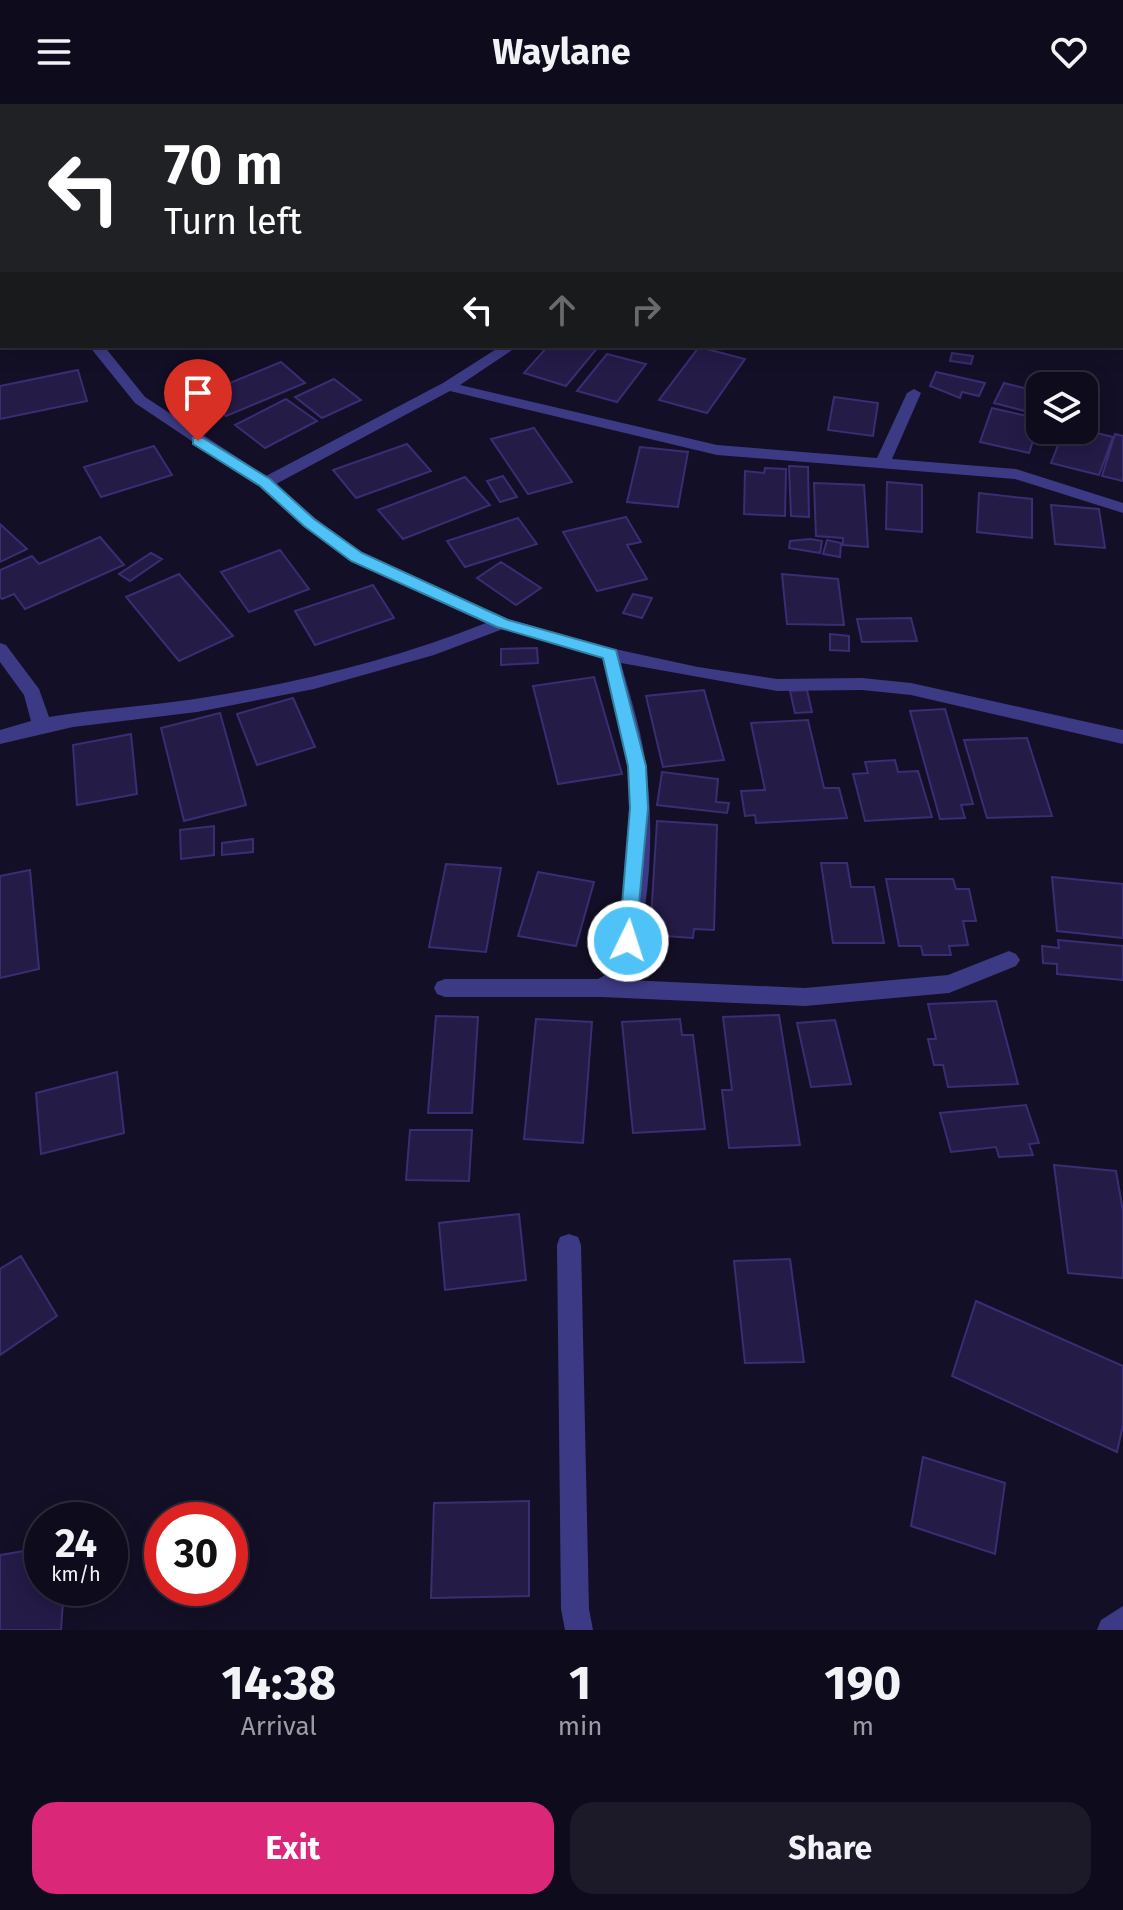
<!DOCTYPE html>
<html lang="en">
<head>
<meta charset="utf-8">
<style>
  :root { --surface:#0e0b1c; --page:#1c1929; --text:#f1f3f6; --muted:#9b9ba3; --line:#2e2b3b; --accent:#db2777 }
  body { margin:0; font-family:"Fira Sans",sans-serif; background:var(--page); color:var(--text); height:100vh; display:flex; flex-direction:column; font-size:30px; white-space:nowrap }
  * { box-sizing:border-box; margin:0 }
  p { font-size:26px; color:var(--muted) }
  .icon { flex:none; width:44px; height:44px; fill:none; stroke:currentColor; stroke-width:2; stroke-linecap:round; stroke-linejoin:round }
  .map { position:relative; height:1526px; overflow:hidden }
  .side { display:flex; flex-direction:column; background:var(--surface); flex:1 }
  .side>* { flex:none }
  .guide { position:absolute; left:0px; top:0px; width:1124px; height:244px; box-shadow:0 4px 20px #0003,0 0 0 2px var(--line); background:#202124; color:#fff; overflow:hidden }
  .fabs { position:absolute; left:1026px; top:268px; display:grid; gap:16px }
  .fabs a { display:grid; place-items:center; width:72px; height:72px; border-radius:16px; background:var(--surface); box-shadow:0 4px 20px #0003,0 0 0 2px var(--line); font-size:40px }
  .speed { position:absolute; left:24px; top:1398px; display:flex; gap:16px; font-size:40px; font-weight:700; text-align:center }
  .speed>* { display:grid; place-content:center; width:104px; height:104px; border-radius:50%; background:var(--surface); box-shadow:0 4px 20px #0003,0 0 0 2px var(--line); line-height:1 }
  .speed small { font-size:20px; font-weight:400 }
  .speed .limit { border:12px solid #d22; background:#fff; color:#111 }
  .pin { position:absolute; display:grid; place-items:center; width:68px; height:68px; color:#fff; margin:-82px -34px; border-radius:50% 50% 50% 0; rotate:-45deg; box-shadow:0 0 8px #0007 }
  .pin .icon { rotate:45deg }
  .me { position:absolute; width:88px; margin:-44px; rotate:4deg; stroke-linejoin:round; filter:drop-shadow(0 0 6px #0008) }
  .turn { display:flex; align-items:center; gap:28px; height:168px; padding:0 32px; font-size:36px }
  .turn .icon { width:104px; height:104px; stroke-width:2.5 }
  .turn b { display:block; font-size:56px; line-height:68px }
  .lanes { display:flex; align-items:center; height:76px; padding:0 32px; background:#0003; justify-content:center; gap:40px; direction:ltr }
  .lanes .off { opacity:.35 }
  .eta { display:flex; justify-content:space-evenly; align-items:center; height:136px; text-align:center }
  .eta b { font-size:48px; font-weight:700; line-height:56px }
  .button { display:flex; gap:16px; margin-top:auto; padding:16px 32px }
  .button a { flex:1; height:92px; border-radius:24px; background:var(--accent); color:#fff; font-size:32px; font-weight:700; line-height:92px; text-align:center }
  .button a+a { background:var(--page); color:var(--text) }
  header { display:flex; justify-content:space-between; align-items:center; height:104px; padding:0 32px; background:var(--surface); font-size:36px; font-weight:700 }
  .map>svg:first-child { display:block }
  .building { fill:#241b47; stroke:#3b2d73; stroke-width:2 }
  .lines { fill:none; stroke-linecap:round; stroke-linejoin:round }
  .minor { fill:#3d3a85; fill-rule:evenodd }
  .route { fill:#4fc3f7; stroke:#337fa1; stroke-width:2 }
</style>
</head>
<body>
<header><svg class="icon" aria-label="menu" viewBox="0 0 24 24"><path d="M4 6h16M4 12h16M4 18h16"/></svg>Waylane<svg class="icon" aria-label="heart" viewBox="0 0 24 24"><path d="M12 20l-8-8c-3-5 5-10 8-4 3-6 11-1 8 4z"/></svg></header>
<div class="map">
<svg width="1123" height="1526" viewBox="0 0 1123 1526">
  <rect width="100%" height="100%" fill="#130f26"/>
  <path class="building" d="M548 242H599L566 282 524 269Z
    M699 243 745 255 707 309 659 296Z
    M952 249 973 252 971 260 950 257Z
    M607 250 646 260 617 298 577 287Z
    M281 258 305 279 226 312 203 290Z
    M78 266 87 297 0 315V282Z
    M936 268 985 279 979 292 962 288 960 294 930 282Z
    M334 275 361 296 322 314 295 293Z
    M1004 279 1040 288V311L994 299Z
    M834 293 878 299 873 332 828 326Z
    M286 295 317 317 265 344 235 321Z
    M992 304 1040 315 1029 349 980 338Z
    M534 324 572 378 528 390 491 335Z
    M1064 326H1084L1113 333 1099 371 1051 359Z
    M1115 330 1123 332V377L1102 372Z
    M407 340 431 367 356 394 333 366Z
    M154 342 172 371 101 393 84 363Z
    M640 343 688 348 678 403 627 398Z
    M789 362 808 363 809 413 791 412Z
    M765 364 786 365 785 412 744 410 745 367 764 369Z
    M503 372 517 393 500 398 487 377Z
    M465 373 490 401 403 435 378 406Z
    M887 378 922 381V428L886 425Z
    M814 379 864 381 868 443 843 441V434L816 432Z
    M979 389 1032 395V434L977 428Z
    M1051 401 1099 405 1105 444 1055 440Z
    M626 413 641 438 627 441 647 475 597 487 563 428Z
    M518 414 537 440 465 463 447 437Z
    M0 420 27 445 0 458Z
    M100 433 124 461 25 505 14 490 2 495 0 493V466L32 452 39 460Z
    M810 435 822 437 820 449 789 444 790 437Z
    M827 436 841 439 840 453 823 450Z
    M280 446 309 485 249 508 221 468Z
    M151 449 162 455 130 477 119 470Z
    M501 458 541 484 516 501 477 474Z
    M179 470 233 532 179 557 126 493Z
    M782 470 838 475 844 521 787 520Z
    M373 481 394 514 315 541 295 507Z
    M633 490 652 494 642 514 623 509Z
    M911 514 917 537 862 538 857 515Z
    M830 530 849 532V547L830 546Z
    M537 544 538 559 501 561V545Z
    M594 573 622 670 558 680 533 582Z
    M704 586 724 656 663 663 646 592Z
    M807 586 812 608 795 609 790 587Z
    M293 594 315 643 257 661 237 610Z
    M945 605 973 700 961 701 965 714 940 715 910 607Z
    M220 609 246 701 184 717 161 624Z
    M808 616 824 684H839L847 714 756 719 755 711 745 712 741 687 765 686 751 619Z
    M131 630 137 690 77 701 73 641Z
    M1027 634 1052 712 987 714 964 636Z
    M895 656 898 668 918 667 932 713 865 717 853 670 868 669 865 658Z
    M662 668 718 675 716 698 729 699 727 709 657 701Z
    M657 717 717 721 714 826 694 825 693 834 650 831Z
    M214 722V751L181 755 180 726Z
    M253 735V748L222 751V739Z
    M821 759H847L851 783H874L884 839H833Z
    M446 760 501 764 486 848 429 843Z
    M30 766 39 865 0 874V772Z
    M538 768 594 778 576 842 518 832Z
    M1052 773 1123 780V834L1057 827Z
    M886 775H953L956 785H969L976 817H963L968 841 949 842 951 851H923L921 842H899Z
    M1058 836 1123 842V876L1057 870V860L1043 859 1042 842 1059 844Z
    M996 897 1018 980 948 983 943 961H934L928 935H936L928 900Z
    M779 911 800 1041 729 1044 722 986H732L723 913Z
    M436 912 478 913 472 1009H428Z
    M536 915 592 918 583 1039 524 1035Z
    M680 915 682 931H693L705 1025 633 1029 622 918Z
    M835 916 851 980 811 983 797 919Z
    M117 968 124 1029 41 1050 36 989Z
    M1026 1001 1039 1039 1029 1040 1033 1051 999 1053 996 1043 951 1048 940 1009Z
    M410 1026H472L469 1077 406 1076Z
    M1054 1061 1116 1067 1123 1107V1174L1068 1169Z
    M519 1110 526 1176 445 1186 439 1119Z
    M21 1152 57 1212 0 1251V1165Z
    M790 1155 804 1258 745 1259 734 1157Z
    M976 1197 1123 1262V1321L1117 1348 952 1272Z
    M923 1353 1005 1379 995 1450 911 1422Z
    M529 1397V1492L431 1494 434 1399Z
    M42 1444V1484H64L61 1526H0V1451Z"/>
  <g class="lines">
    <path class="minor" d="M121 0H136L138 2H123Z
      M570 0H586L588 2H572Z
      M0 170H2V179H0Z
      M89 242H104L145 293 266 372 443 279 501 242H518L460 281 717 341 877 354 907 289 914 285 921 289 892 355 1016 365 1123 399V409L1015 375 717 351 450 287 276 380 315 414 363 449 508 515 610 544 698 563 777 575 862 574 911 579 1123 626V640L911 591 862 586 777 587 621 559C629 589 639 618 644 649 656 720 651 808 628 876L805 884 948 871 1009 847 1016 850 1020 856 1016 862 949 889 805 902 601 893H445L437 890 434 884 437 878 445 875H598L609 869C627 799 636 721 626 649 621 617 610 586 602 554L503 525 434 551 314 585 197 608 73 623 0 640V626L31 617 24 591 0 558V539L6 541 39 585 49 613C97 605 146 602 195 595 294 580 393 556 486 519L351 457 303 422 259 382 135 299Z
      M569 1130 578 1133 581 1141 589 1505 593 1526H565L561 1505 557 1141 560 1133Z
      M1123 1502V1526H1097L1101 1516Z"/>
  </g>
  <path class="route" d="M193 334H203L270 375 314 415 362 449 508 516 616 546 646 662 648 704 635 842 628 845 619 837 630 704 628 662 603 554 497 523 351 457 304 422 260 382 193 340Z"/>
</svg>
<div class="fabs">
<a><svg class="icon" aria-label="layers" viewBox="0 0 24 24"><path d="M12 4l9 5-9 5-9-5zM3 14l9 5 9-5"/></svg></a>
</div>
<div class="speed"><div>24<small>km/h</small></div><div class="limit">30</div></div>
<div class="pin" style="left:198px;top:337px;background:#d93025"><svg class="icon" aria-label="arrive" viewBox="0 0 24 24"><path d="M6 21V4h12l-3 4 3 4H6"/></svg></div>
<svg class="me" style="left:628px;top:837px" viewBox="-20 -20 40 40"><circle r="17" fill="#4fc3f7" stroke="#fff" stroke-width="3"/><path d="M0-11L8 9 0 5-8 9z" fill="#fff"/></svg>
<div class="guide">
<div class="turn"><svg class="icon" aria-label="left" viewBox="0 0 24 24"><path d="M17 20v-9H6M10 6l-5 5 5 5"/></svg><div><b>70 m</b>Turn left</div></div>
<div class="lanes"><svg class="icon" aria-label="left" viewBox="0 0 24 24"><path d="M17 20v-9H6M10 6l-5 5 5 5"/></svg><svg class="icon off" aria-label="ahead" viewBox="0 0 24 24"><path d="M12 20V5M6 11l6-6 6 6"/></svg><svg class="icon off" aria-label="right" viewBox="0 0 24 24"><path d="M7 20v-9h11M14 6l5 5-5 5"/></svg></div>
</div>
</div>
<section class="side">
<div class="eta">
<div><b>14:38</b><p>Arrival</p></div>
<div><b>1</b><p>min</p></div>
<div><b>190</b><p>m</p></div>
</div>
<div class="button"><a>Exit</a><a>Share</a></div>
</section>
</body>
</html>
